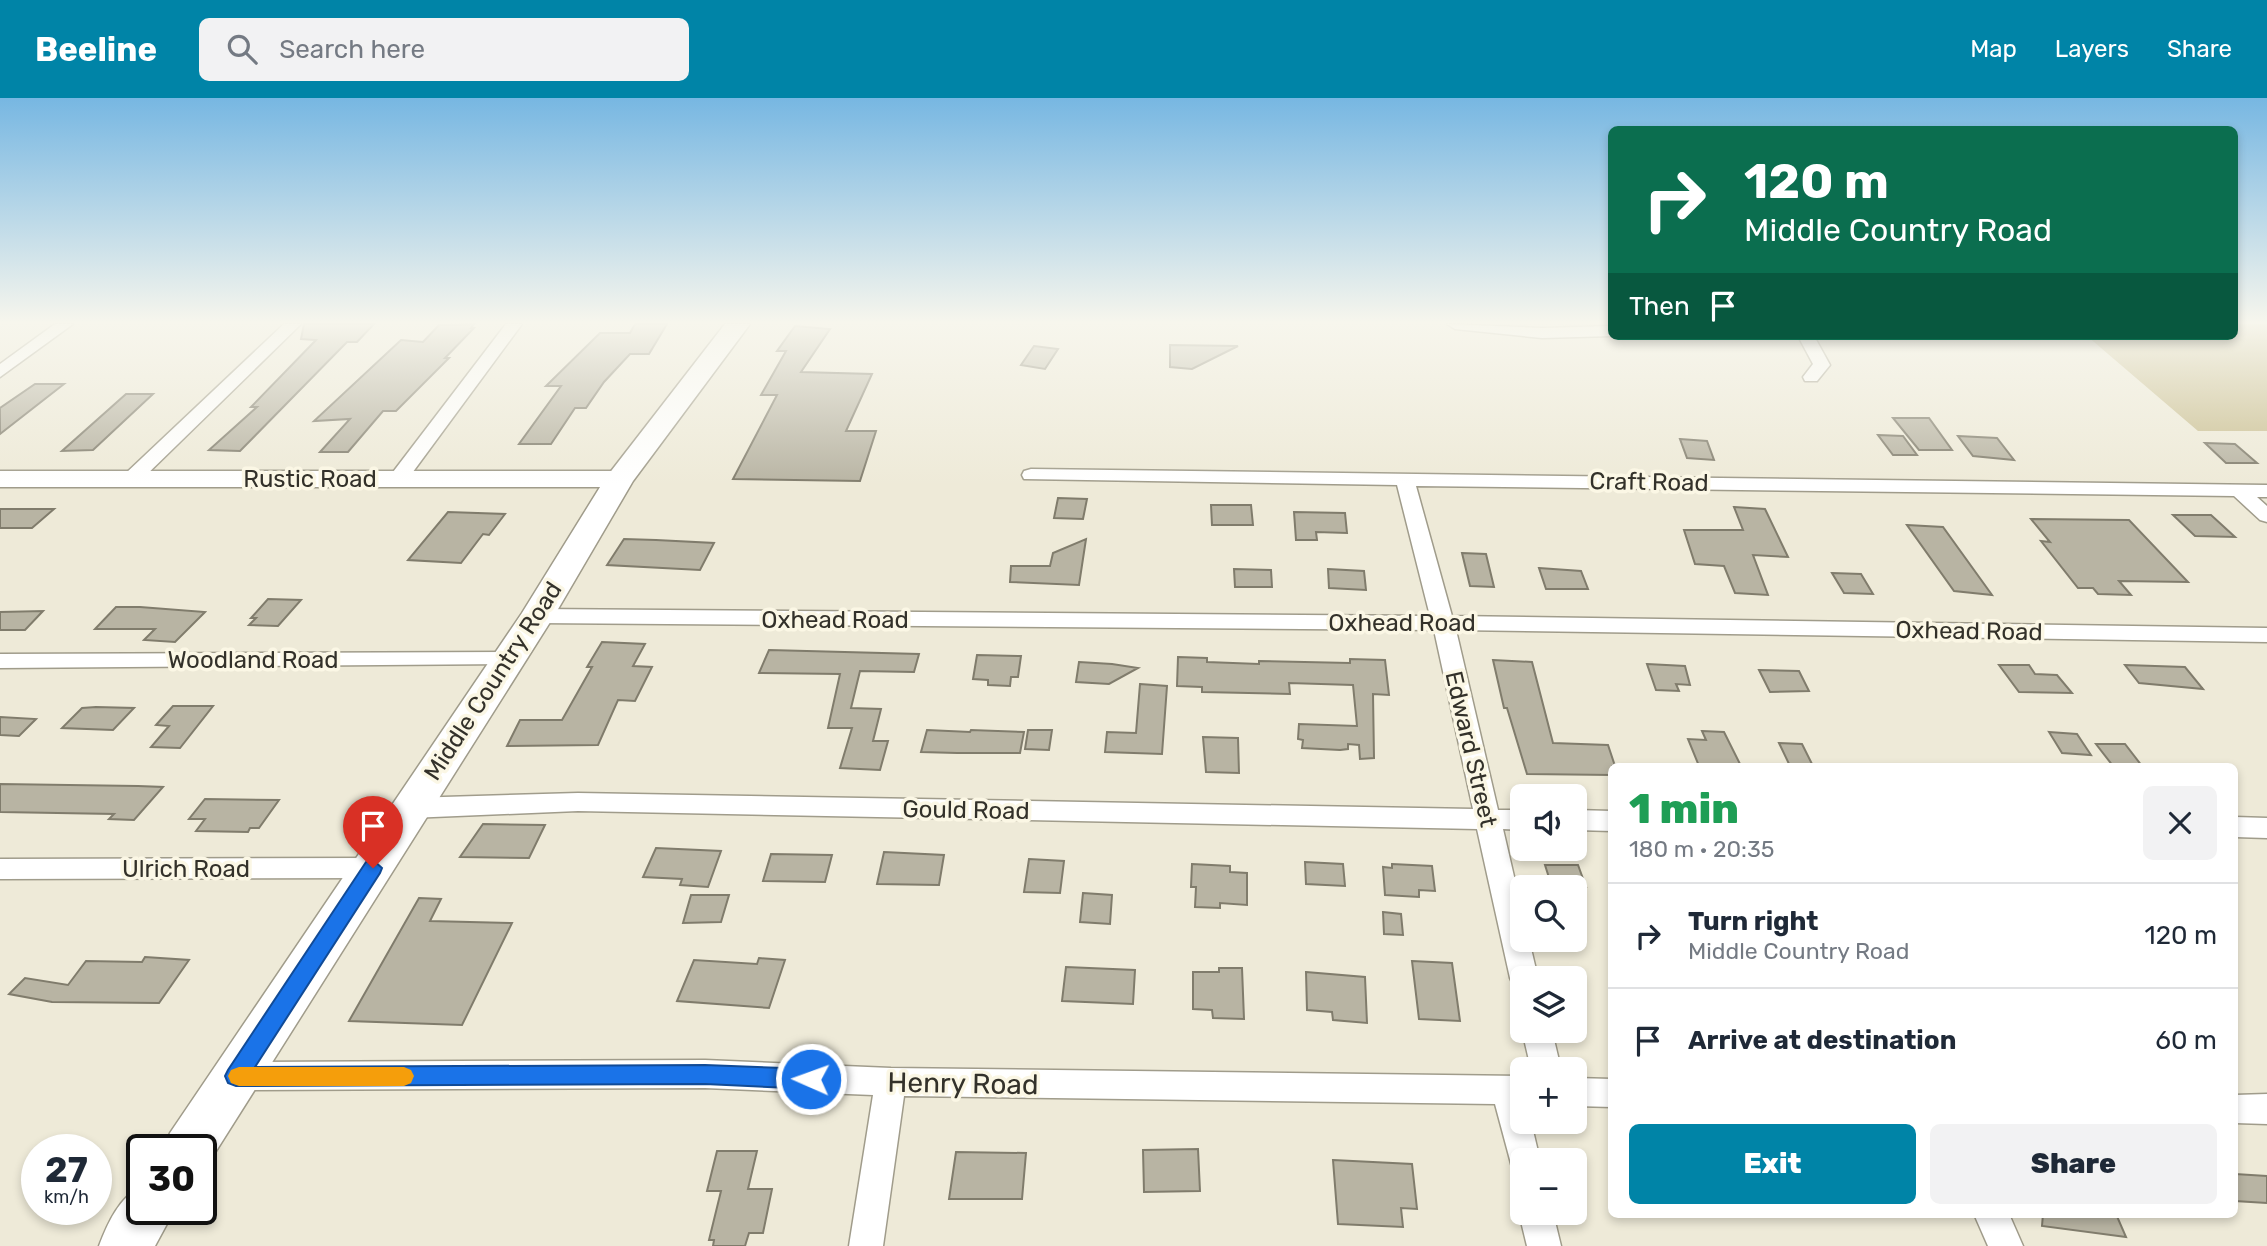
<!DOCTYPE html>
<html lang="en">
<head>
<meta charset="utf-8">
<style>
  :root { --surface:#fff; --page:#f2f2f3; --text:#1f2937; --muted:#747a83; --line:#e0e1e3; --accent:#0084a7 }
  body { margin:0; font-family:Rubik,sans-serif; background:var(--page); color:var(--text); height:100vh; display:flex; flex-direction:column; font-size:26px; white-space:nowrap }
  * { box-sizing:border-box; margin:0 }
  p { font-size:23px; color:var(--muted) }
  .icon { flex:none; width:38px; height:38px; fill:none; stroke:currentColor; stroke-width:2; stroke-linecap:round; stroke-linejoin:round }
  .map { position:relative; flex:1; overflow:hidden }
  .side { position:absolute; left:1608px; top:665px; width:630px; height:455px; display:flex; flex-direction:column; background:var(--surface); border-radius:10px; box-shadow:0 4px 10px #0003 }
  .side>* { flex:none }
  .hud { position:absolute; left:1608px; top:28px; width:630px; height:214px; border-radius:10px; box-shadow:0 4px 10px #0003; background:#0b6e4f; color:#fff; overflow:hidden }
  .fabs { position:absolute; left:1510px; top:686px; display:grid; gap:14px }
  .fabs a { display:grid; place-items:center; width:77px; height:77px; border-radius:10px; background:var(--surface); box-shadow:0 4px 10px #0003; font-size:35px }
  .speed { position:absolute; left:21px; top:1036px; display:flex; gap:14px; font-size:35px; font-weight:700; text-align:center }
  .speed>* { display:grid; place-content:center; width:91px; height:91px; border-radius:50%; background:var(--surface); box-shadow:0 4px 10px #0003; line-height:1 }
  .speed small { font-size:18px; font-weight:400 }
  .speed .limit { border:4px solid #111; border-radius:10px; background:#fff; color:#111 }
  .pin { position:absolute; display:grid; place-items:center; width:60px; height:60px; color:#fff; margin:-72px -30px; border-radius:50% 50% 50% 0; rotate:-45deg; box-shadow:0 0 7px #0007 }
  .pin .icon { rotate:45deg }
  .me { position:absolute; width:77px; margin:-38px; rotate:272deg; stroke-linejoin:round; filter:drop-shadow(0 0 5px #0008) }
  .turn { display:flex; align-items:center; gap:24px; height:147px; padding:0 21px; font-size:32px }
  .turn .icon { width:91px; height:91px; stroke-width:2.5 }
  .turn b { display:block; font-size:49px; line-height:60px }
  .then { display:flex; align-items:center; height:66px; padding:0 21px; background:#0003; gap:14px; font-size:26px }
  .round { display:grid; place-items:center; flex:none; width:74px; height:74px; border-radius:10px; background:var(--page) }
  .overview { display:flex; align-items:center; justify-content:space-between; height:119px; padding:0 21px }
  h1 { font-size:42px; font-weight:800; line-height:52px; color:#1e9e55 }
  .primary-button { display:flex; gap:14px; margin-top:auto; padding:14px 21px }
  .primary-button a { flex:1; height:80px; border-radius:10px; background:var(--accent); color:#fff; font-size:28px; font-weight:800; line-height:80px; text-align:center }
  .primary-button a+a { background:var(--page); color:var(--text) }
  ul { padding:0; list-style:none }
  li { display:flex; align-items:center; gap:21px; height:105px; padding:0 21px; border-top:2px solid var(--line) }
  li div { flex:1 }
  li b { display:block; font-size:26px }
  li em { font-style:normal }
  header { display:flex; align-items:center; gap:42px; box-sizing:border-box; height:98px; padding:0 35px; background:var(--accent); color:#fff }
  header strong { font-size:33px }
  nav { display:flex; gap:38px; margin-inline-start:auto; font-size:24px }
  .search { width:490px; height:63px; background:var(--page); display:flex; align-items:center; gap:18px; box-sizing:border-box; padding:0 24px; border-radius:10px; color:var(--muted); font-size:26px }
  .map>svg:first-child { display:block }
  .green { fill:#c9be90 }
  .building { fill:#b8b4a3; stroke:#807c6c; stroke-width:2 }
  .lines { fill:none; stroke-linecap:round; stroke-linejoin:round }
  .street-casing { stroke:#a09c8b; stroke-width:3 }
  .secondary-casing { stroke:#a09c8b; stroke-width:3 }
  .primary-casing { stroke:#a09c8b; stroke-width:3 }
  .street { fill:#fff; fill-rule:evenodd }
  .secondary { fill:#fff; fill-rule:evenodd }
  .primary { fill:#fff; fill-rule:evenodd }
  .route { fill:#1a73e8; stroke:#114b97; stroke-width:2 }
  .slow { fill:#f59e0b }
  .labels { text-anchor:middle; stroke-width:7; stroke-linejoin:round; paint-order:stroke }
  .street-label { font-size:24px; fill:#33312a; stroke:#fbf7e5 }
  .near-street-label { font-size:28px; fill:#33312a; stroke:#fbf7e5 }
</style>
</head>
<body>
<header>
<strong>Beeline</strong>
<div class="search"><svg class="icon" aria-label="search" viewBox="0 0 24 24"><circle cx="10" cy="10" r="6"/><path d="M15 15l6 6"/></svg>Search here</div>
<nav><a>Map</a><a>Layers</a><a>Share</a></nav>
</header>
<div class="map">
<svg width="2267" height="1148" viewBox="0 0 2267 1148">
  <rect width="100%" height="100%" fill="#eeead8"/>
  <path class="green" d="M2235 226H2267V333H2198L2087 238H2235Z"/>
  <path class="building" d="M304 226H374L357 244H347L240 353 209 352 257 309H251L316 242 301 241Z
    M474 226 471 230H474L445 260H449L396 313H383L348 354H320L350 321 314 323 401 242 423 244 439 227Z
    M635 226H667L649 256H630L604 284 586 310H575L551 346H519L561 288H546L600 235H630Z
    M795 228 830 231 801 274 872 276 846 333H876L860 383 733 381 777 297H761L786 253H777Z
    M1170 247 1238 248 1192 271 1170 269Z
    M1034 248 1058 251 1045 271 1021 267Z
    M35 286H64L0 336V310Z
    M126 296H153L93 352 62 353Z
    M1893 320H1929L1952 352H1919Z
    M1878 337 1903 338 1917 357H1893Z
    M1958 338 1997 340 2014 362 1973 358Z
    M1680 341 1707 343 1714 362 1687 360Z
    M2205 345 2235 346 2257 365H2226Z
    M1058 400 1087 401 1083 421 1054 420Z
    M1211 407H1251L1253 427H1212Z
    M1734 409 1765 411 1788 459 1753 457 1768 497 1735 495 1724 468 1695 466 1684 432H1743Z
    M0 411H54L32 430H0Z
    M448 414 505 416 489 437 483 436 461 465 408 462Z
    M1294 414 1345 415 1347 435 1316 434 1317 442H1296Z
    M2173 417H2211L2235 439 2195 438Z
    M2031 421 2129 422 2188 484 2119 483 2131 497 2098 496 2093 490H2078L2041 443 2050 444Z
    M1907 427 1943 429 1992 497 1954 493Z
    M624 441 656 442 714 445 700 472 607 467Z
    M1086 441 1079 487 1010 484 1011 468H1050L1053 455Z
    M1462 455 1486 456 1494 489 1470 488Z
    M1539 470 1581 473 1588 491H1546Z
    M1234 471 1271 472 1272 489H1235Z
    M1328 471 1364 473 1366 492 1329 490Z
    M1832 475 1861 476 1873 496 1844 495Z
    M268 501 301 502 278 528 249 527 256 520H251Z
    M116 509H140L205 514 175 544 144 542 155 531H95Z
    M43 513 25 532H0V514Z
    M602 544 645 546 633 568 652 569 635 603 618 602 598 647 507 648 520 622H562L592 569H587Z
    M769 552 919 556 914 574 860 573 851 610 881 611 873 643H888L880 672 840 670 852 630H828L840 576 759 575Z
    M977 557 1021 558 1018 579H1011L1010 588 988 587V582L973 581Z
    M1178 559 1207 560V564L1259 566V563L1350 565V561L1385 562 1389 597 1373 596 1374 660 1360 661 1359 647 1348 646V651L1340 652 1302 650 1303 642 1298 641 1299 626 1357 628 1353 587 1289 585 1290 596 1202 594V589L1177 588Z
    M1493 562 1532 564 1553 645 1608 647 1615 668H1612V677L1527 676 1507 610H1504Z
    M1079 564 1112 566 1138 570 1109 586 1076 584Z
    M1647 566 1685 568 1690 587 1676 586 1679 593 1656 592Z
    M1999 567H2029L2035 576 2057 577 2072 595 2019 594Z
    M2125 567 2185 569 2203 591 2139 585Z
    M1759 572 1799 573 1809 593 1770 594Z
    M1140 586 1167 588 1162 656 1105 654 1107 634 1136 635Z
    M173 608H213L180 650 151 649 169 628 156 627Z
    M96 609 134 610 113 632 62 630 82 610Z
    M0 619 36 621 19 638 0 637Z
    M927 632 970 634 971 632 1024 634 1020 655H957L921 654Z
    M1028 632H1052L1049 652 1025 651Z
    M1702 633 1724 634 1741 668H1699L1688 641 1706 642Z
    M2049 634 2077 636 2091 657 2062 655Z
    M1203 639 1238 640 1239 675 1206 674Z
    M1779 645 1802 646 1813 668H1790Z
    M2096 646H2125L2142 668H2113Z
    M0 686 138 688 163 689 134 722 109 721 114 716 0 714Z
    M205 701 279 702 259 730H250L248 734 196 733 205 721H189Z
    M483 726 545 727 529 760 460 759Z
    M656 750 721 753 708 789 680 787 682 781 643 779Z
    M884 754 944 757 939 787 877 786Z
    M771 756 832 757 825 784 763 783Z
    M1029 761 1064 763 1060 795 1024 794Z
    M1305 764 1343 766 1345 788 1306 786Z
    M1192 766 1230 768V774L1247 775V807L1220 805V810L1195 809 1196 789H1191Z
    M1392 766 1432 768 1435 793 1419 792V799L1385 797 1383 769 1392 770Z
    M1545 767H1578L1586 789H1552Z
    M1083 795 1112 797 1110 826 1080 824Z
    M691 797H729L721 824 683 825Z
    M419 800 441 801 430 823 512 825 462 927 349 923Z
    M1383 814 1401 816 1403 837 1384 836Z
    M145 859 189 862 159 905 52 904 9 896 25 880 68 887 86 863 142 864Z
    M759 860 785 862 769 910 677 903 694 862 757 866Z
    M1412 863 1452 865 1460 923 1419 921Z
    M1066 869 1135 872 1133 906 1062 903Z
    M1219 870H1242L1244 921 1213 920 1212 912 1193 911V874H1219Z
    M1306 874 1365 879 1367 925 1333 922 1332 914 1307 912Z
    M1198 1051 1200 1093 1144 1094 1143 1052Z
    M717 1053H757L748 1091H772L763 1135H749L745 1148H713L714 1142H709L721 1093H707Z
    M956 1054 1026 1055 1022 1101H949Z
    M1333 1062 1412 1066 1417 1111 1401 1110 1403 1129 1338 1126Z
    M2235 1076 2267 1078V1105L2235 1103Z
    M2043 1116H2116L2126 1139 2042 1128Z"/>
  <g class="lines">
    <defs>
      <path id="street" d="M55 226H73L0 279V266Z
        M284 226H301L139 384H125L123 380 125 376Z
        M506 226H522L404 386H390L388 382 390 378Z
        M1447 226 1542 230 1612 228V238L1542 240 1455 231Z
        M1798 238H1814L1830 267 1817 283H1805L1803 279 1813 266Z
        M1031 371 2267 387V399H2257L2267 408V424L2260 422 2234 398 1416 388 1452 518 2267 530V544L1456 532 1498 712H1522V732L1503 731 1522 813V842H1529L1538 880H1522V892L1514 889 1510 880 1477 731 578 713 410 720 401 717 397 710 401 703 410 700 578 695 1473 711 1434 532 537 525 526 518 537 511 1430 518 1397 387 1024 381 1022 377 1024 373Z
        M506 554 514 556 517 561 514 566 0 570V556Z
        M1575 712 1612 713V733L1575 732Z
        M2235 719 2267 720V740L2235 739Z
        M373 760 382 763 386 770 382 777 373 780 0 781V761Z
        M1522 932 1552 933 1561 971H1531Z
        M705 962 891 970 1522 978V1024H1531L1540 1062H1522V1077L1513 1073 1495 1006 904 998 883 1148H849L873 997 705 990 236 992 225 988 221 978 225 968 236 964Z
        M1575 980 1612 981V1009L1575 1008Z
        M2267 996V1026L2235 1025V997Z
        M1522 1107V1115H1553L1561 1148H1527L1519 1115Z
        M1974 1116H2009L2023 1148H1988Z"/>
      <path id="secondary" d="M0 373H620L629 375 633 381 629 387 620 389H0Z"/>
      <path id="primary" d="M725 226H750L633 383 554 518 206 1069 201 1070V1052H163L170 1035 522 515 605 381Z
        M142 1089V1111H175L155 1148H99C107 1127 120 1097 142 1089Z"/>
    </defs>
    <use href="#street" class="street-casing"/>
    <use href="#secondary" class="secondary-casing"/>
    <use href="#primary" class="primary-casing"/>
    <use href="#street" class="street"/>
    <use href="#secondary" class="secondary"/>
    <use href="#primary" class="primary"/>
  </g>
  <linearGradient id="sky" x2="0" y2="1"><stop stop-color="#77b7e2"/><stop offset="0.58" stop-color="#f7f6ed"/><stop offset="1" stop-color="#f7f6ed" stop-opacity="0"/></linearGradient>
  <rect width="2267" height="387" fill="url(#sky)"/>
  <path class="route" d="M373 762 382 770 380 775 255 969 705 967 811 971 819 974 822 981 819 988 811 991 705 986 236 988 228 985 225 978 228 972 366 764Z"/>
  <path class="slow" d="M239 969H404L411 972 414 978 411 985 404 988H239L231 985 228 978 231 972Z"/>
  <g class="labels">
    <g class="street-label">
      <text x="310" y="389">Rustic Road</text>
      <text transform="translate(1649 384) rotate(1)" y="8">Craft Road</text>
      <text x="835" y="530">Oxhead Road</text>
      <text x="1402" y="533">Oxhead Road</text>
      <text transform="translate(1969 533) rotate(1)" y="8">Oxhead Road</text>
      <text x="253" y="570">Woodland Road</text>
      <text transform="translate(493 583) rotate(-57)" y="8">Middle Country Road</text>
      <text transform="translate(1471 651) rotate(77)" y="8">Edward Street</text>
      <text transform="translate(966 712) rotate(1)" y="8">Gould Road</text>
      <text x="186" y="779">Ulrich Road</text>
    </g>
    <g class="near-street-label">
      <text transform="translate(963 985) rotate(1)" y="10">Henry Road</text>
    </g>
  </g>
</svg>
<div class="fabs">
<a><svg class="icon" aria-label="sound" viewBox="0 0 24 24"><path d="M4 9h4l5-4v14l-5-4H4zM17 9q2 3 0 6"/></svg></a>
<a><svg class="icon" aria-label="search" viewBox="0 0 24 24"><circle cx="10" cy="10" r="6"/><path d="M15 15l6 6"/></svg></a>
<a><svg class="icon" aria-label="layers" viewBox="0 0 24 24"><path d="M12 4l9 5-9 5-9-5zM3 14l9 5 9-5"/></svg></a>
<a>+</a>
<a>−</a>
</div>
<div class="speed"><div>27<small>km/h</small></div><div class="limit">30</div></div>
<div class="pin" style="left:373px;top:770px;background:#d93025"><svg class="icon" aria-label="arrive" viewBox="0 0 24 24"><path d="M6 21V4h12l-3 4 3 4H6"/></svg></div>
<svg class="me" style="left:811px;top:981px" viewBox="-20 -20 40 40"><circle r="17" fill="#1a73e8" stroke="#fff" stroke-width="3"/><path d="M0-11L8 9 0 5-8 9z" fill="#fff"/></svg>
<div class="hud">
<div class="turn"><svg class="icon" aria-label="right" viewBox="0 0 24 24"><path d="M7 20v-9h11M14 6l5 5-5 5"/></svg><div><b>120 m</b>Middle Country Road</div></div>
<div class="then">Then<svg class="icon" aria-label="arrive" viewBox="0 0 24 24"><path d="M6 21V4h12l-3 4 3 4H6"/></svg></div>
</div>
<section class="side">
<div class="overview"><div><h1>1 min</h1><p>180 m · 20:35</p></div><a class="round"><svg class="icon" aria-label="close" viewBox="0 0 24 24"><path d="M6 6l12 12M18 6L6 18"/></svg></a></div>
<ul>
<li><svg class="icon" aria-label="right" viewBox="0 0 24 24"><path d="M7 20v-9h11M14 6l5 5-5 5"/></svg><div><b>Turn right</b><p>Middle Country Road</p></div><em>120 m</em></li>
<li><svg class="icon" aria-label="arrive" viewBox="0 0 24 24"><path d="M6 21V4h12l-3 4 3 4H6"/></svg><div><b>Arrive at destination</b></div><em>60 m</em></li>
</ul>
<div class="primary-button"><a>Exit</a><a>Share</a></div>
</section>
</div>
</body>
</html>
